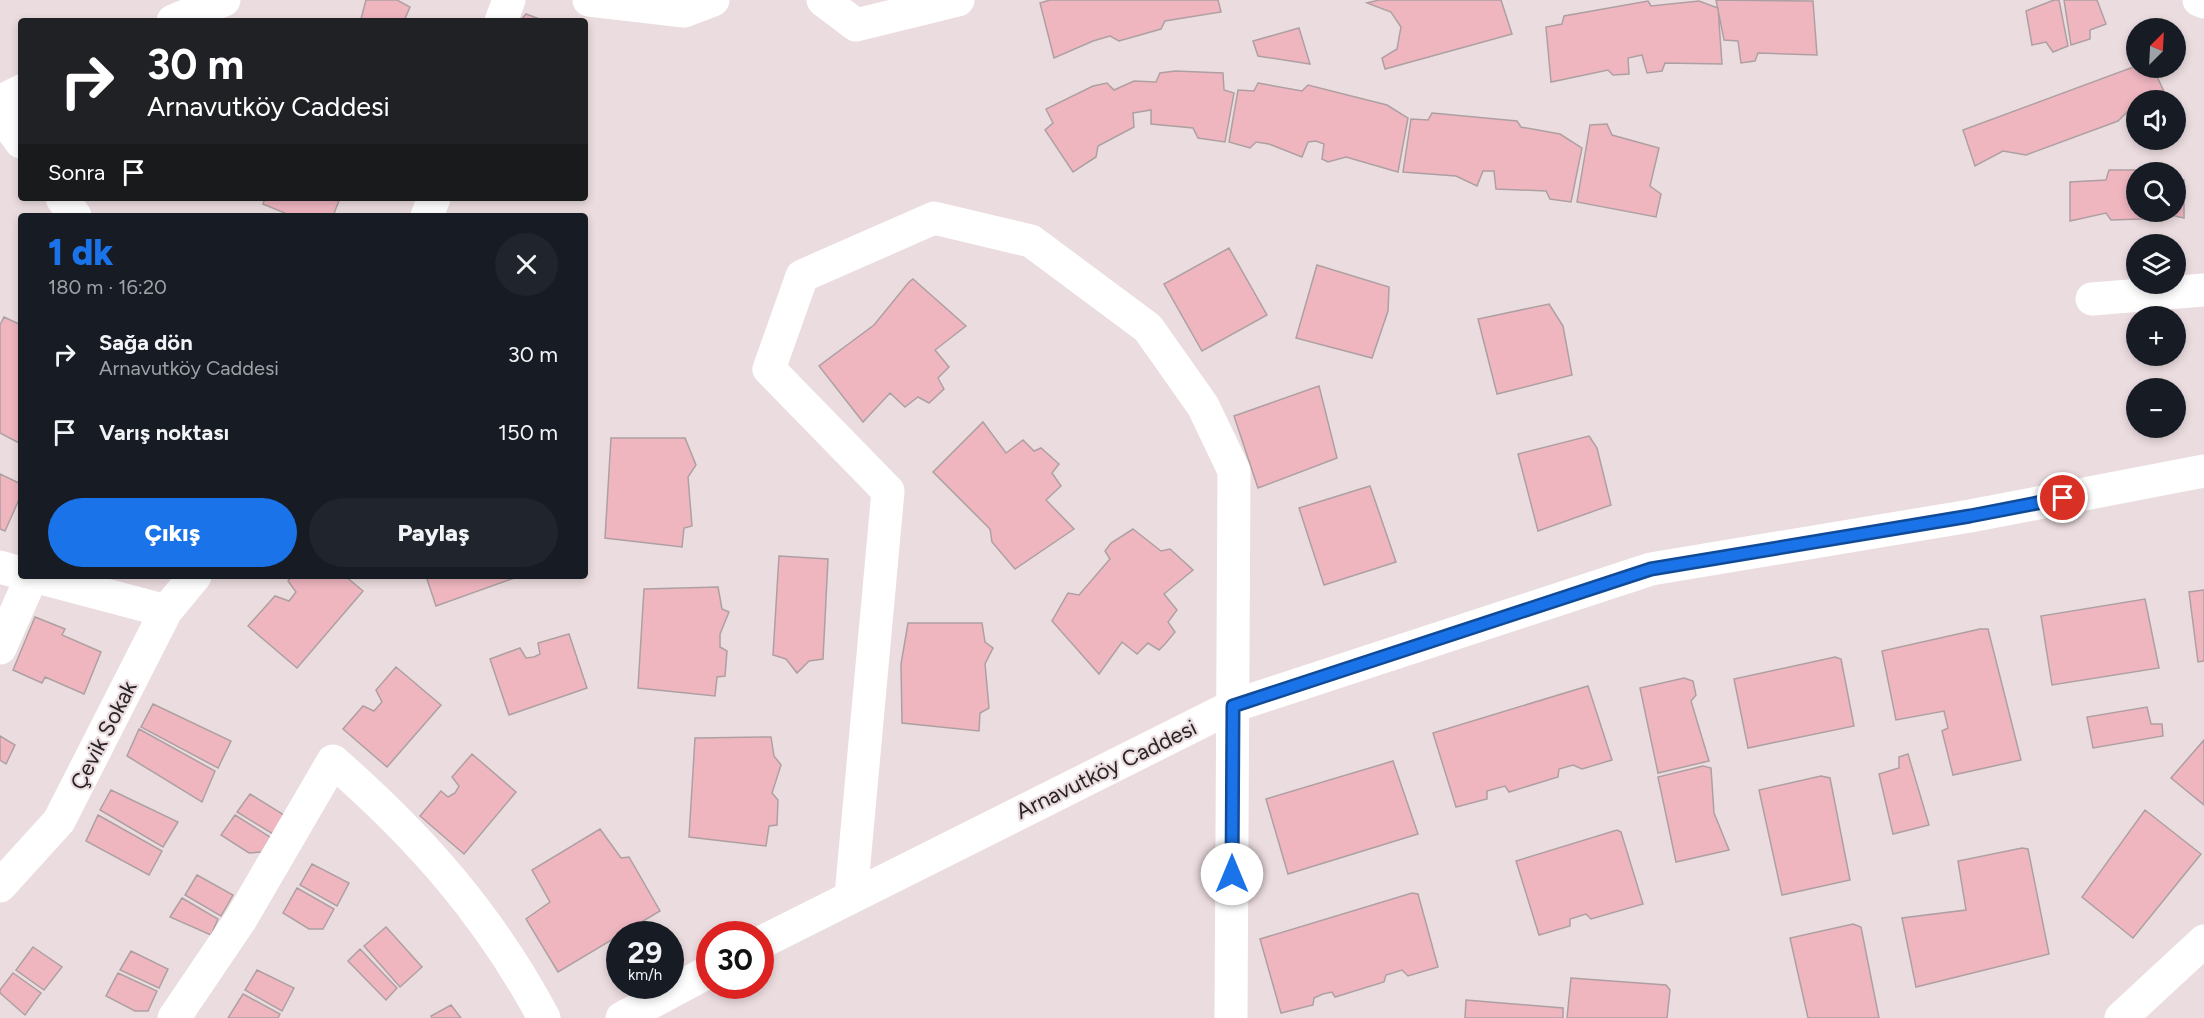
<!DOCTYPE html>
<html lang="tr">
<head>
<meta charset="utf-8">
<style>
  :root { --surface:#171b24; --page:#20242c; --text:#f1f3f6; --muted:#9ea1a6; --accent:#1a73e8 }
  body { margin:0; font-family:Figtree,sans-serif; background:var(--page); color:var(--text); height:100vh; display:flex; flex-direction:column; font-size:22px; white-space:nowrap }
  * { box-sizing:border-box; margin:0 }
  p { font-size:20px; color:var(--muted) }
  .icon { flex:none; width:33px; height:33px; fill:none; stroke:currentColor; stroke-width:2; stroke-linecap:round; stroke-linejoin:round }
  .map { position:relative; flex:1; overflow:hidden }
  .side { position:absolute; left:18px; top:213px; width:570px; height:366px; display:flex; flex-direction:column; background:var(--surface); border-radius:6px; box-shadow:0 3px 9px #0003 }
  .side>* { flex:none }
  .guide { position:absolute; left:18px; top:18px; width:570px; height:183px; border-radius:6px; box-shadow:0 3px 9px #0003; background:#202124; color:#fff; overflow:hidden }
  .needle { width:39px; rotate:24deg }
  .controls { position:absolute; left:2126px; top:18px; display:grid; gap:12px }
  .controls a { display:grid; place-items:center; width:60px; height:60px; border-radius:50%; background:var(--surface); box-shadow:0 3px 9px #0003; font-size:30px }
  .speed { position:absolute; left:606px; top:921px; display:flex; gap:12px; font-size:30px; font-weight:700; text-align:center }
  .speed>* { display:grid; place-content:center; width:78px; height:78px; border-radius:50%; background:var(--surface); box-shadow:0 3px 9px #0003; line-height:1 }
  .speed small { font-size:15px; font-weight:400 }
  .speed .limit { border:9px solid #d22; background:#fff; color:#111 }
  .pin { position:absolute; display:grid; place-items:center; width:51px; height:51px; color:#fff; margin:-26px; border:3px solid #fff; border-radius:50%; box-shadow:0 2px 6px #0007 }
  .me { position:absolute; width:66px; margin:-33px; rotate:0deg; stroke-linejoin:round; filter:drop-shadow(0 0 4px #0008) }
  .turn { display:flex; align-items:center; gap:21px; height:126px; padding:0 30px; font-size:27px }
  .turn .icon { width:78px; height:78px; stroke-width:2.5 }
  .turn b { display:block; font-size:42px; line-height:51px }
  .then { display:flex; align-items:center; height:57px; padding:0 30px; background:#0003; gap:12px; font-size:22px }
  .round { display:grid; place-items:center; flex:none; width:63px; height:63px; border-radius:32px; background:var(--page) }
  .headline { display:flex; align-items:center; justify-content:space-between; height:102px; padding:0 30px }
  h1 { font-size:36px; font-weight:800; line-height:45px; color:var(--accent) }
  .cta { display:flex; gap:12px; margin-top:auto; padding:12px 30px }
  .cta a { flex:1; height:69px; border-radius:36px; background:var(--accent); color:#fff; font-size:24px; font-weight:800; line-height:69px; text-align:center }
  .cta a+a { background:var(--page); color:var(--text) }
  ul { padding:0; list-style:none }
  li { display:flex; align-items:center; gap:18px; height:78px; padding:0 30px }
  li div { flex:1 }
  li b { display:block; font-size:22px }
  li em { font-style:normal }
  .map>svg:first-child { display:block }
  .building { fill:#efb6c0; stroke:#aea0a2; stroke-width:1.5 }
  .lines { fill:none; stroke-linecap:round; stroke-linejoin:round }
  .minor { stroke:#fff; stroke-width:33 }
  .route-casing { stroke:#114b97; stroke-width:15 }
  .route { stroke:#1a73e8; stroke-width:10 }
  .labels { text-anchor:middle; stroke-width:4.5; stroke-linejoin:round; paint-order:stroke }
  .street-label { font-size:22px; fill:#292425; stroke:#ebdcdf }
</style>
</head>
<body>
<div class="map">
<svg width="2204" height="1018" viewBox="0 0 2204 1018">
  <rect width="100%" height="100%" fill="#ebdcdf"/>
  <path class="building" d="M366 0H397L410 7 404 21H364L361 19Z
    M1050 0H1218L1221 12 1165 21 1161 29 1119 41 1110 36 1093 41 1054 58 1040 3Z
    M1379 0H1501L1512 34 1385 69 1382 58 1397 49 1401 27 1391 12 1367 3Z
    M1716 0 1813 1 1817 55 1758 53 1755 61 1741 63 1738 41 1724 40Z
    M2054 0H2059L2068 46 2053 52 2046 42 2032 45 2026 11Z
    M2064 0H2097L2106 24 2090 30V39L2071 45Z
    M1648 1 1651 6 1699 1 1718 8 1722 64 1665 63 1662 71 1647 73 1642 55 1628 58 1629 74 1613 75 1608 70 1551 82 1546 27 1562 24 1564 16Z
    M526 14 545 21H520Z
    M1299 28 1310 64 1258 56 1253 41Z
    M2136 66 2153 68 2167 98 2160 100H2152L2149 98 2136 100V103L2118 121 2026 155 2003 151 1975 166 1963 130Z
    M1175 71 1223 73 1224 90 1234 93 1225 142 1198 138 1193 128 1151 124V110L1133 113 1134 127 1098 146 1096 157 1073 172 1045 130 1053 123 1046 109 1093 86 1107 83 1114 90 1134 81 1156 82 1160 73Z
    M1258 83 1302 91 1308 85 1387 105 1408 118 1398 172 1346 157 1328 162 1322 159 1324 144 1316 141 1308 142 1302 157 1269 144 1256 142 1250 148 1229 142 1238 90 1254 91Z
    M1432 113 1517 121 1521 127 1560 134 1582 148 1571 202 1550 199 1546 191 1496 189 1494 171H1483L1477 186 1456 176 1403 172 1411 119 1428 120Z
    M1607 124 1612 135 1659 148 1650 186 1661 194 1656 217 1577 202 1590 125Z
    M2109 170H2145L2146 172H2136V212H2175V179L2184 180V218L2158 212 2142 219 2111 220 2106 213 2070 221V182L2106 180Z
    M265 198H340L333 216H292L263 204Z
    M1229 248 1267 315 1202 351 1164 284Z
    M1317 265 1389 287 1388 311 1372 358 1296 338Z
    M913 279 966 326 935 350 949 367 938 378 944 389 929 403 918 397 905 407 890 393 863 422 819 366 874 325 909 282Z
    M1549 304 1563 326 1572 375 1497 394 1478 319Z
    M4 317 21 325V444L0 433V325Z
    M1319 386 1337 458 1258 488 1234 416Z
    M983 422 1006 453 1023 440 1034 451 1041 448 1059 464 1052 473 1061 486 1046 500 1074 529 1015 569 992 542 990 529 933 472Z
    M1589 436 1597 448 1611 505 1538 531 1518 454Z
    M611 438H685L696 465 688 477 692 526 684 528 682 547 605 538Z
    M0 474 21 484V495L5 531 0 529Z
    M1370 486 1396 562 1324 585 1299 508Z
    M1133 529 1161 551 1170 549 1193 570 1164 594 1177 610 1168 622 1175 632 1165 644 1159 650 1148 643 1137 654 1122 642 1099 674 1052 621 1068 593 1079 595 1110 559 1105 551 1111 543Z
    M779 556 828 559 823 659 809 661 797 673 786 659 773 655Z
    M292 576H345L363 591 297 668 248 626 275 596 289 601 296 592 288 581Z
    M426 576H520L436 606Z
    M718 587 722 609 729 612 720 634V647L727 651 725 676 717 677 715 696 638 688 644 589Z
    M2204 590V661L2198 662 2189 592Z
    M2145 599 2159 668 2052 685 2041 616Z
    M35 617 65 629 62 635 101 652 84 694 45 677 42 683 13 670Z
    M908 623H982L985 642 993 648 985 664 989 708 980 713 979 731 902 723 901 664Z
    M1980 629H1988L2021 760 1953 775 1942 731 1948 728 1944 711 1896 720 1882 651Z
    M569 634 587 688 509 715 490 659 520 648 526 658 534 657 540 654 538 643Z
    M1835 657 1841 659 1854 726 1748 748 1734 679Z
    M396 667 441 705 387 767 343 729 363 706 374 711 382 702 376 690Z
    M1684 678 1693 681 1696 695 1691 701 1709 761 1658 773 1640 688Z
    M1588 686 1612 760 1582 769 1573 765 1559 769 1558 777 1509 792 1505 786 1487 791V799L1456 807 1433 733Z
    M153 704 231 741 218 768 141 727Z
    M2147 707 2151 724H2162L2163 736 2093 748 2087 717Z
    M139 729 215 771 202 802 127 756Z
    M0 736 15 745 6 764 0 760Z
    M771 737 774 756 781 765 772 793 778 800 777 825 769 826 766 846 689 837 695 738Z
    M2204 740V805L2171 778Z
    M472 754 516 792 464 854 420 816 441 791 448 797 455 793 459 786 452 777Z
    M1908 754 1929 825 1893 834 1879 774 1899 768V757Z
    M1393 761 1418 834 1288 874 1266 799Z
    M1703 766 1711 768 1714 813 1729 850 1676 862 1658 777Z
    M1821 776 1830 778 1850 880 1782 895 1759 790Z
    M111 790 178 822 163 847 100 810Z
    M250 794 284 815 273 834 237 812Z
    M2145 810 2201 854 2133 938 2082 897Z
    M98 815 162 851 149 875 86 841Z
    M235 815 270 837 262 852 249 853 221 835Z
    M600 829 621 858 629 857 660 911 558 972 526 919 550 902 532 870Z
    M1617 830 1621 832 1643 904 1591 919 1586 914 1570 919V926L1539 935 1516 861Z
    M2022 848 2028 849 2049 954 1916 987 1902 918 1966 910 1958 861Z
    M312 864 349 883 337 906 300 885Z
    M197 875 233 895 221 916 185 895Z
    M297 888 334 909 323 929H309L283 913Z
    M1412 893 1418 894 1438 967 1408 976 1402 970 1386 975 1384 982 1335 997 1332 992 1323 994 1314 998 1313 1005 1281 1013 1260 939Z
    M182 898 218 919 211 935 170 917Z
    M1853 924 1861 927 1879 1018H1808L1790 938Z
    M386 927 422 967 400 987 364 946Z
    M33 947 62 967 44 990 16 970Z
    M360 949 397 988 386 1000 348 961Z
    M131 951 168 969 159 988 120 970Z
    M257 970 294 988 282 1011 245 990Z
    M13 973 41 993 25 1015 0 993V990Z
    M118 973 157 991 148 1011H135L106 996Z
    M1571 978 1666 985 1670 990 1667 1018H1567Z
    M243 994 280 1014 278 1018H228Z
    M1466 1000 1563 1008V1018H1465Z
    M451 1005 461 1018H432L431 1016Z"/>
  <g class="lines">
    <path class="minor" d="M589 0 684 11 713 0
      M823 0 856 25 958 0
      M2199 0 2204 2
      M173 21 224 0
      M501 21 509 0
      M0 102 21 91
      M0 113 21 142
      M62 198 75 216
      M427 216 434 198
      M2092 299 2204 290
      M0 567 21 573
      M34 576 166 611
      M0 648 32 576
      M0 886 59 821 166 611 195 576
      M851 896 888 491 769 369 802 276 934 218 1031 241 1148 328 1203 406 1234 471 1231 1018
      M760 943 1233 706 1651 569 1970 516 2204 471
      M174 1018 241 919 333 761C420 837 489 915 544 1018
      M622 1018 710 971
      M2121 1018 2204 941"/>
  </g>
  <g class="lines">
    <defs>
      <path id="route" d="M1232 874 1233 706 1651 569 1970 516 2063 498"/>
    </defs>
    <use href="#route" class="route-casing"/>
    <use href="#route" class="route"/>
  </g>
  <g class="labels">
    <g class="street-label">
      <text transform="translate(103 735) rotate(-63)" y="8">Çevik Sokak</text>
      <text transform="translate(1106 769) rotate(-26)" y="8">Arnavutköy Caddesi</text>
    </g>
  </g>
</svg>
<div class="controls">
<a><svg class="needle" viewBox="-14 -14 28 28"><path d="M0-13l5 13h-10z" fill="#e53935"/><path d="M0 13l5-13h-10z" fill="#9ea1a6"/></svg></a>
<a><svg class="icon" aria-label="sound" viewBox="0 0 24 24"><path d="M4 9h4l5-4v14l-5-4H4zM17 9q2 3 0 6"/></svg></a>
<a><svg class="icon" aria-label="search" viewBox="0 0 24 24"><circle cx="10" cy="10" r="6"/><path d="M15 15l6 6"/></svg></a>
<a><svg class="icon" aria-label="layers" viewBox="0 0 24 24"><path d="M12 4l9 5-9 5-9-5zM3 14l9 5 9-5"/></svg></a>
<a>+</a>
<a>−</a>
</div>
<div class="speed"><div>29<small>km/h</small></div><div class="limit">30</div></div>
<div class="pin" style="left:2063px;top:498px;background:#d93025"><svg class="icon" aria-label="arrive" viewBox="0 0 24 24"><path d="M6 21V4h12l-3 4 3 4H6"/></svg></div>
<svg class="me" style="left:1232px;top:874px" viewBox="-20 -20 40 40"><circle r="19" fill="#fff"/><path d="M0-13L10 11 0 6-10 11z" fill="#1a73e8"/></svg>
<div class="guide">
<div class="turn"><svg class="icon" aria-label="right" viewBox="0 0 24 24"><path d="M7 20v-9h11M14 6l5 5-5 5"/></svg><div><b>30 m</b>Arnavutköy Caddesi</div></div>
<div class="then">Sonra<svg class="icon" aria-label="arrive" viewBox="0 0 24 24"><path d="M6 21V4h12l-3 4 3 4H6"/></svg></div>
</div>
<section class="side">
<div class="headline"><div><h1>1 dk</h1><p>180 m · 16:20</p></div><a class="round"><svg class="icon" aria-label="close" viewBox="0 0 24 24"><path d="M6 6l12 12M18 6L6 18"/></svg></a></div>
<ul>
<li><svg class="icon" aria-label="right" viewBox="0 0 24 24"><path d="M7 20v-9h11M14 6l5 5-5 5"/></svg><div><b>Sağa dön</b><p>Arnavutköy Caddesi</p></div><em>30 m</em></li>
<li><svg class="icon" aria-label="arrive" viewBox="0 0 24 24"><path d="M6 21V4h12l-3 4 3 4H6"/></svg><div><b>Varış noktası</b></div><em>150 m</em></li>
</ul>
<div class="cta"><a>Çıkış</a><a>Paylaş</a></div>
</section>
</div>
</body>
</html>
